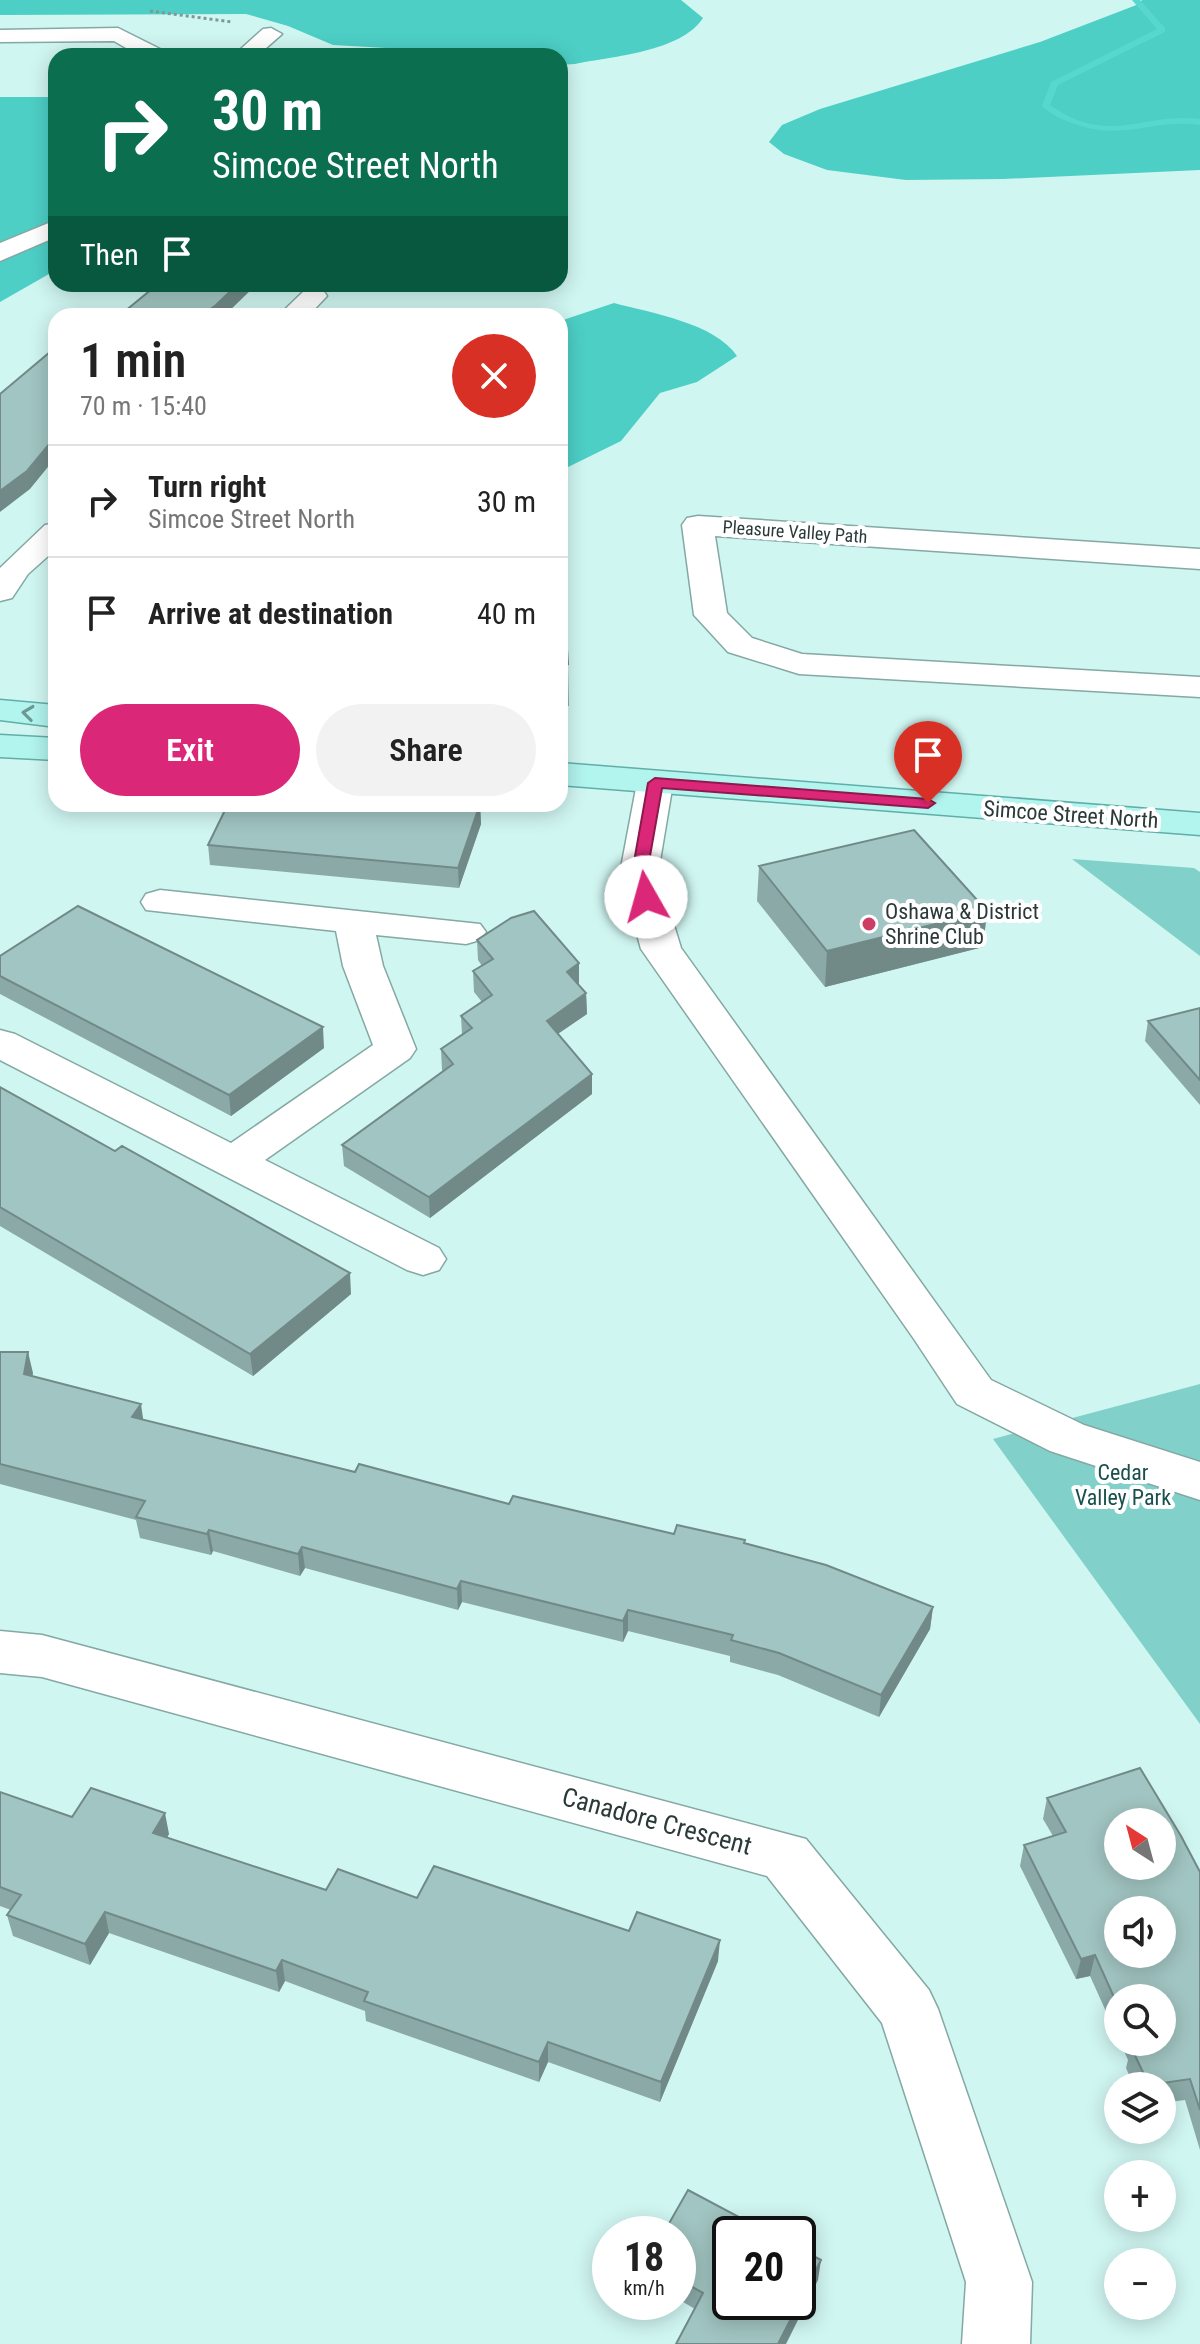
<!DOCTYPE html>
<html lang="en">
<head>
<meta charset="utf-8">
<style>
  :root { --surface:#fff; --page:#f2f2f2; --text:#222; --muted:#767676; --line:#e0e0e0; --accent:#db2777 }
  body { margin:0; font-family:"Roboto Condensed",sans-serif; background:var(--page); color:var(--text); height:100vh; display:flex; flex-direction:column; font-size:30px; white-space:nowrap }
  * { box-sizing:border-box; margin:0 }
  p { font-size:26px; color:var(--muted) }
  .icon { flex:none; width:44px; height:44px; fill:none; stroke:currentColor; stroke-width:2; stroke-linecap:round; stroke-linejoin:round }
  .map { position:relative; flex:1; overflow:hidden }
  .panel { position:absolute; left:48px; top:308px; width:520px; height:504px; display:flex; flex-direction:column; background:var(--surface); border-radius:24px; box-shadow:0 4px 20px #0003 }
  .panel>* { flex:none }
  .guide { position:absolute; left:48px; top:48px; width:520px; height:244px; border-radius:24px; box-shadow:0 4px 20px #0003; background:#0b6e4f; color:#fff; overflow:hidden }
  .needle { width:52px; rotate:324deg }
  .buttons { position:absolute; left:1104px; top:1808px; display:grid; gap:16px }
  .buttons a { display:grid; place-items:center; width:72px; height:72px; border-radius:50%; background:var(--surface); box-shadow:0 4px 20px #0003; font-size:40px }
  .speed { position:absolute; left:592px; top:2216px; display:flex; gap:16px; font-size:40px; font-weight:700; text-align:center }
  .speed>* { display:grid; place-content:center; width:104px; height:104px; border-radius:50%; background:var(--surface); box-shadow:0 4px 20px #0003; line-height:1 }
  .speed small { font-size:20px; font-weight:400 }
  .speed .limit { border:4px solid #111; border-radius:12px; background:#fff; color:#111 }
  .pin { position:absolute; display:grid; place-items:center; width:68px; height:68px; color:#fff; margin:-82px -34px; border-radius:50% 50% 50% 0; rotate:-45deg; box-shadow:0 0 8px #0007 }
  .pin .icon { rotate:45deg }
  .me { position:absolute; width:88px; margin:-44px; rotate:353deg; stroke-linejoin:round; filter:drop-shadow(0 0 6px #0008) }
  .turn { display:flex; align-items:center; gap:28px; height:168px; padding:0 32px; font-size:36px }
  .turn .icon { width:104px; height:104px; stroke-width:2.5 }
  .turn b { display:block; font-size:56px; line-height:68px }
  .then { display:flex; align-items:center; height:76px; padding:0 32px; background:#0003; gap:16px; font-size:30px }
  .round { display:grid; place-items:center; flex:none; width:84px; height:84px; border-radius:42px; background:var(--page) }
  .head { display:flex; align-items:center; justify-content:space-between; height:136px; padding:0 32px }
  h1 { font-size:48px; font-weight:600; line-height:60px }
  .primary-button { display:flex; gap:16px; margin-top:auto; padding:16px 32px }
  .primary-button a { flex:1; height:92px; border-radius:48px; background:var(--accent); color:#fff; font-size:32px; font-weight:600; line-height:92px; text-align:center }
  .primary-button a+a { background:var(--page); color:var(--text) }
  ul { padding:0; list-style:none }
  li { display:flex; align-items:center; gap:24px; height:112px; padding:0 32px; border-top:2px solid var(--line) }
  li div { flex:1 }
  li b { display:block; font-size:30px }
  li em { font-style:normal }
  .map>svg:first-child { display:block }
  .green { fill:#81d1ca }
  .forest { fill:#4dcfc6 }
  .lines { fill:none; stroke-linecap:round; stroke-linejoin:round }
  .stream { fill:#57d7ce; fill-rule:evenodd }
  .minor-casing { stroke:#84a8a4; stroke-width:3 }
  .major-casing { stroke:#61aea8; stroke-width:3 }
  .path { stroke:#7e9896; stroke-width:3; stroke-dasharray:3 3; stroke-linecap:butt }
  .minor { fill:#fff; fill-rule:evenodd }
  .major { fill:#b2f4ee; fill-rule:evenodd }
  .wall { fill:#8aa9a7 }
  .shaded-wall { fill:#718a88 }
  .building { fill:#a1c5c2; stroke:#718a88; stroke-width:2; fill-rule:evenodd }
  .oneway { stroke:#6e9794 }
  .route { fill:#db2777; stroke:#8e194d; stroke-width:2 }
  .poi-dot { fill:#cc3e64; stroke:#fff; stroke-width:3 }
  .labels { text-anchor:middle; stroke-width:8; stroke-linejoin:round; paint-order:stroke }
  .far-street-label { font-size:18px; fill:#2b3a39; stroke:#fff }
  .street-label { font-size:22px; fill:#2b3a39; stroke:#fff }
  .poi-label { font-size:22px; fill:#2b3a39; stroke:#fff; text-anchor:start }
  .park-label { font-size:22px; fill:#19504d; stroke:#fff }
  .near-street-label { font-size:26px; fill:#2b3a39; stroke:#fff }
</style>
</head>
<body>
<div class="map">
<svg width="1200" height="2344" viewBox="0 0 1200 2344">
  <rect width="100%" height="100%" fill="#d0f6f2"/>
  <path class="green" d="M1072 859 1194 868 1200 872V956Z
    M1200 1384V1724L993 1439Z"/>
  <path class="forest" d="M0 0H681L703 18C681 52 613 56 575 64L560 65V56H474L439 51 333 45 288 26 246 14 0 15Z
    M1142 0H1200V170L1003 179 906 180 827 170 784 154 769 142 782 125 820 109 1040 42 1139 4Z
    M0 97H56V270L0 302Z
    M614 303C651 313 715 323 737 356L697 382 660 393 621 441 560 471V321Z"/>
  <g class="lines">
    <path class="stream" d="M1132 0H1140L1165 28V32L1058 85 1050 105C1111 147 1140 112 1200 119V125C1152 118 1125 142 1075 124 1063 120 1051 115 1042 106L1051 82 1157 29Z"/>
    <defs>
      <path id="minor" d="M118 28 164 51 167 56H140L114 41 0 42V30Z
        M271 28 282 34 257 56H233L263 29Z
        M56 220V237L0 261V243Z
        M314 288 323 290 327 296 308 316H278L305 290Z
        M698 516 1200 549V569L715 536 727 613 752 638 802 654 1200 677V697L799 674 728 652 694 615 682 525 687 518Z
        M56 523V549L28 574 12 598 0 601V568L45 525Z
        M655 772 668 775 673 783 658 873 681 948 991 1380 1084 1425 1200 1462V1500L1050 1451 957 1404 914 1339 641 949 620 873 637 783 642 775Z
        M160 890 480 924 486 932 480 940 466 944 376 935 383 966 416 1049 410 1058 265 1160 439 1248 446 1259 439 1270 423 1275 407 1270 0 1060V1030L15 1034 231 1143 373 1045 343 966 336 931 146 910 141 902 146 894Z
        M0 1631 42 1635 806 1839 929 1990 938 2009 1032 2282 1030 2344H962L966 2282 882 2023 767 1876 42 1677 0 1673Z"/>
      <path id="major" d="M0 700 56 705V727L0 720Z
        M0 735 56 738V760L0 757Z
        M560 763 1200 813V835L560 785Z"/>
    </defs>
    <use href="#minor" class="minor-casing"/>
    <use href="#major" class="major-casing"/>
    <path class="path" d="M150 11 232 22"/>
    <use href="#minor" class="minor"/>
    <use href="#major" class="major"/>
  </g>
  <path class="wall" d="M560 556 568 664 569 706 560 705Z
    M480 804 481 824 459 888 210 865 208 845Z
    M759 866 987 911 983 947 825 987 757 901Z
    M477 940 579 963 578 984 586 993 587 1014 558 1034 592 1074V1094L430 1218 344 1166 342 1145 443 1071 442 1070 441 1049 462 1034 461 1016 482 1002 474 992 473 971 482 966 478 960Z
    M0 956 324 1048 231 1116 0 994Z
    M1200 1008V1105L1145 1041 1148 1021Z
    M0 1087 351 1294 253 1376 0 1226Z
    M0 1352 33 1373 32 1376 143 1420 355 1472 509 1504 674 1534 745 1543 933 1607 930 1629 879 1717 778 1675 730 1662V1656L628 1631 623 1642 462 1602 458 1610 305 1568 300 1576 213 1551 211 1555 140 1538 136 1520 0 1484Z
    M0 1792 72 1817 169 1834 167 1838 326 1890 417 1898 718 1961 660 2102 548 2062 539 2082 366 2021 365 2011 285 1981 279 1992 109 1933 90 1965 13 1936 7 1915 11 1910 0 1906Z
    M1047 1798 1200 1872V2150L1185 2100 1162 2103V2086H1134L1126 2068 1128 2060 1120 2042H1162L1118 1998V2038L1090 1976 1076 1979 1020 1866 1024 1845 1053 1836 1043 1819Z
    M678 2234 818 2280 695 2309 678 2299Z"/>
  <path class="shaded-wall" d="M238 284H252L253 288 224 316H201Z
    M56 436V457L30 489 0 512V491Z
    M480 804 481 824 459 888 458 868Z
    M987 911 983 947 825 987 827 951Z
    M579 963V984L567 992V972Z
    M586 993 587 1014 547 1041V1021Z
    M323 1027 324 1048 231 1116 229 1095Z
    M592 1074V1094L430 1218 429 1197Z
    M350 1273 351 1294 253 1376 250 1354Z
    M28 1352 33 1373 28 1395 24 1374Z
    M141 1404 144 1425 132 1417Z
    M209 1530 213 1551 211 1555 207 1534Z
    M302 1547 305 1568 300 1576 298 1554Z
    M461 1581 462 1602 458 1610 457 1589Z
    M933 1607 930 1629 879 1717 881 1695Z
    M628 1610V1631L623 1642V1621Z
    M165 1813 169 1834 157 1854 153 1833Z
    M105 1912 109 1933 90 1965 85 1944Z
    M720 1940 718 1961 660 2102 661 2082Z
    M1095 1955 1090 1976 1076 1979 1081 1959Z
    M282 1960 285 1981 279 1992 276 1971Z
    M548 2042V2062L539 2082V2062Z
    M821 2260 818 2280 786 2344H778Z"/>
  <path class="building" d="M158 284H238L216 305 201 316H119Z
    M56 347V436L27 471 0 491V394Z
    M560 556H561L568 664 560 663Z
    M228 804H480L458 868 208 845Z
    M914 830 987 911 827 951 759 866Z
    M78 906 323 1027 229 1095 0 976V956Z
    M534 911 579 963 567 972 586 993 547 1021 592 1074 429 1197 342 1145 453 1064 441 1049 472 1028 461 1016 492 995 473 971 493 959 477 940 511 918Z
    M1200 1008V1080L1148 1021Z
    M0 1087 115 1151 122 1146 350 1273 250 1354 0 1207Z
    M0 1352H28L24 1374 141 1404 132 1417 355 1472 359 1464 509 1504 513 1496 674 1534 677 1525 745 1540 744 1543 826 1565 933 1607 881 1695 779 1653 731 1640 733 1635 628 1610 623 1621 461 1581 457 1589 302 1547 298 1554 209 1530 207 1534 136 1517 145 1501 0 1464Z
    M1140 1768 1181 1836 1200 1872V2110L1190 2079 1149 2085 1131 2047 1136 2046 1134 2042H1162V1998H1118V2006L1095 1955 1081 1959 1024 1845 1066 1832 1047 1798ZM1118 1822H1162V1866H1118ZM1118 1910H1162V1954H1118Z
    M91 1788 165 1813 153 1833 326 1890 338 1869 417 1898 434 1866 629 1931 637 1912 720 1940 661 2082 548 2042 539 2062 364 2001 368 1992 282 1960 276 1971 105 1912 85 1944 7 1915 21 1895 0 1887V1792L72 1817Z
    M688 2190 771 2234H730V2302H798V2248L821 2260 778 2344H676L703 2293 678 2279V2234H663Z"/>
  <defs><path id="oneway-chevron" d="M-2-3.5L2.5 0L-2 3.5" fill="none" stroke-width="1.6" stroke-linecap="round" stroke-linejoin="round" transform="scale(2)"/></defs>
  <use class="oneway" href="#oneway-chevron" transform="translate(28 713) rotate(-173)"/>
  <path class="route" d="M655 778 928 799 935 803 928 808 662 788 647 873 654 897 646 902 638 897 632 873 648 783Z"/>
  <circle class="poi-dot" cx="869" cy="924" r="8"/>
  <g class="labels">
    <g class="far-street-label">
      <text transform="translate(795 532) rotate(4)" y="6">Pleasure Valley Path</text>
    </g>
    <g class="street-label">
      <text transform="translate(1071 814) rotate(4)" y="8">Simcoe Street North</text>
    </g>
    <g class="poi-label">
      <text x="885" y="919">Oshawa &amp; District<tspan x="885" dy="25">Shrine Club</tspan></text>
    </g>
    <g class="park-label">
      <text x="1123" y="1480">Cedar<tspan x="1123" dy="25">Valley Park</tspan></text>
    </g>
    <g class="near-street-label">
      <text transform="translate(657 1821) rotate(15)" y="9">Canadore Crescent</text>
    </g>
  </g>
</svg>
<div class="buttons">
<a><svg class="needle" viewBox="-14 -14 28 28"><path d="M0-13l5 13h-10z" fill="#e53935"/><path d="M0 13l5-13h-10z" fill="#767676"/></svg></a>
<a><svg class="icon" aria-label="sound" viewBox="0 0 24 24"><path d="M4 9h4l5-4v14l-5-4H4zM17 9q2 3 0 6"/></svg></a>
<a><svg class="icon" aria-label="search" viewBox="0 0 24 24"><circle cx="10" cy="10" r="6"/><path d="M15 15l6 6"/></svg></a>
<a><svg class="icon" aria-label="layers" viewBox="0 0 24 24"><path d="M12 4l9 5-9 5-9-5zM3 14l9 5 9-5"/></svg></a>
<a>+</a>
<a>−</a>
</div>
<div class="speed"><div>18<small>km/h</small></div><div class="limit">20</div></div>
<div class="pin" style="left:928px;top:803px;background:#d93025"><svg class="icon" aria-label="arrive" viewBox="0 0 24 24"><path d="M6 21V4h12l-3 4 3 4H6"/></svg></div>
<svg class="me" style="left:646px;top:897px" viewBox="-20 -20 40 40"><circle r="19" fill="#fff"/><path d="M0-13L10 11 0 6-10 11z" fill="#db2777"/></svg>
<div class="guide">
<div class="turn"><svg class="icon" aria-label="right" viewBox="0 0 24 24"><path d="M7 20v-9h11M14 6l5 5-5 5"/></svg><div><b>30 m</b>Simcoe Street North</div></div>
<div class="then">Then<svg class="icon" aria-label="arrive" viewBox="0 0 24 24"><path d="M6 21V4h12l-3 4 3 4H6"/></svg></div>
</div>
<section class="panel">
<div class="head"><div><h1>1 min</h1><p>70 m · 15:40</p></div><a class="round" style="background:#d93025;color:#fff"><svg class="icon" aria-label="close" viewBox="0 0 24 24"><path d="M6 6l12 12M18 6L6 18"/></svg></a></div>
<ul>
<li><svg class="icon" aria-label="right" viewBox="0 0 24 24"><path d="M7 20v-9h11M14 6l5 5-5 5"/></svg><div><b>Turn right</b><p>Simcoe Street North</p></div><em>30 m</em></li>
<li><svg class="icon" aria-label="arrive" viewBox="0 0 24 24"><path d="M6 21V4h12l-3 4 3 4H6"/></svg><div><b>Arrive at destination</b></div><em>40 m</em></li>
</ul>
<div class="primary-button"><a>Exit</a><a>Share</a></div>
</section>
</div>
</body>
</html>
